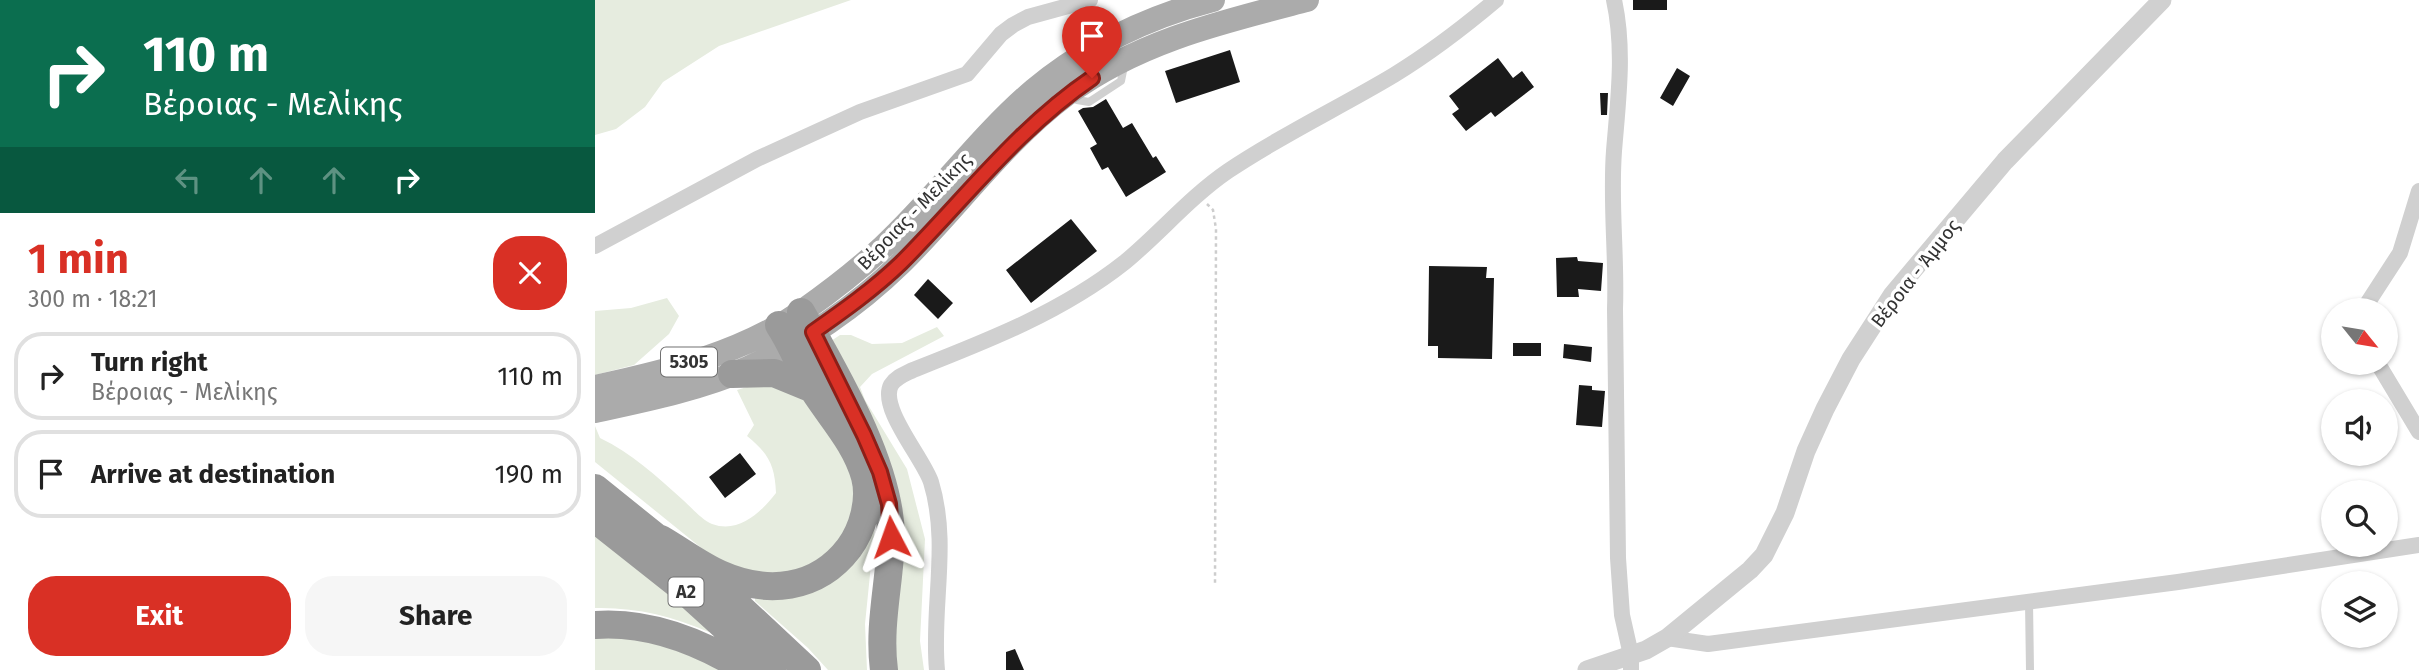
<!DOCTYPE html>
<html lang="en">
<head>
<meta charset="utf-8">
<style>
  :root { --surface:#fff; --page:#f6f6f6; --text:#222; --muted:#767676; --line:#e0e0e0; --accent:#d93025 }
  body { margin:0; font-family:"Fira Sans",sans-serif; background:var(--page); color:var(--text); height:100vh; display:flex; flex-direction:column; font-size:26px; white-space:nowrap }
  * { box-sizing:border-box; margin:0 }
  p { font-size:23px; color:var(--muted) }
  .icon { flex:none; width:38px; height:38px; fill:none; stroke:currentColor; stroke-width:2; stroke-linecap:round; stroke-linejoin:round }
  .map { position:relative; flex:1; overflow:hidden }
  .panel { display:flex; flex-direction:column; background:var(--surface); width:595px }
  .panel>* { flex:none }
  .top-card { background:#0b6e4f; color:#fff; overflow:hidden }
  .needle { width:46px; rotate:120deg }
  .fabs { position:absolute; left:1726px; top:298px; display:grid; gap:14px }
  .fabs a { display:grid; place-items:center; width:77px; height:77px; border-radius:50%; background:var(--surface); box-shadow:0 2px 5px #0004; font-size:35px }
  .pin { position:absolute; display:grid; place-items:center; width:60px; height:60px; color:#fff; margin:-72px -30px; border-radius:50% 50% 50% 0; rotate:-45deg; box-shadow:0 0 7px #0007 }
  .pin .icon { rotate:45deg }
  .me { position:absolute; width:77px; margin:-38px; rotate:356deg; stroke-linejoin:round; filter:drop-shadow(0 0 5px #0008) }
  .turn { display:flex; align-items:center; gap:24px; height:147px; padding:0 28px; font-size:32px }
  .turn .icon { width:91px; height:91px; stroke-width:2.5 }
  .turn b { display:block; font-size:49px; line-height:60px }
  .lanes { display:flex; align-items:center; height:66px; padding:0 28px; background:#0003; justify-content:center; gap:35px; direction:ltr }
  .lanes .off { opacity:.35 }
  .round { display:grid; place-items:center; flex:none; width:74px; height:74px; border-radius:28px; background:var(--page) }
  .headline { display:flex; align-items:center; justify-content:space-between; height:119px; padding:0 28px }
  h1 { font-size:42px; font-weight:700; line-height:52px; color:var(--accent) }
  .cta { display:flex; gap:14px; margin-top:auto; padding:14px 28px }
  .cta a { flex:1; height:80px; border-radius:28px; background:var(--accent); color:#fff; font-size:28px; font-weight:700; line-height:80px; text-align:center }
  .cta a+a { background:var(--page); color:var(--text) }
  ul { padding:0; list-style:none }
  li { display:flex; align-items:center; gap:21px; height:88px; margin:0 14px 10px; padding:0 14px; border:4px solid var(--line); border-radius:28px }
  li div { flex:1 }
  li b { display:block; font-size:26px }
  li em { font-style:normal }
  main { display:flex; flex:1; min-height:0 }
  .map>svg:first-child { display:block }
  .green { fill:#e6ecdf }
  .building { fill:#1a1a1a }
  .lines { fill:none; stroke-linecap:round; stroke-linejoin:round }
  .path { stroke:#cdcdcd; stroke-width:2.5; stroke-dasharray:3.5 3.5; stroke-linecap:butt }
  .service { stroke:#d0d0d0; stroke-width:8 }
  .minor { stroke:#d0d0d0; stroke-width:16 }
  .tertiary { stroke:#d0d0d0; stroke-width:19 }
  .primary { stroke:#ababab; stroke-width:24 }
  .motorway { stroke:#9a9a9a; stroke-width:28 }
  .route-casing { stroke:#8d1f18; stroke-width:18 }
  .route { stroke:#d93025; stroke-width:12 }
  .labels { text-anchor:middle; stroke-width:7; stroke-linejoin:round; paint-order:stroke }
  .shield { fill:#fff; stroke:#707070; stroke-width:2 }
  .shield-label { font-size:18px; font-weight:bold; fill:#333 }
  .street-label { font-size:19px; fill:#333; stroke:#fff }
</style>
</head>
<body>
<main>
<section class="panel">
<div class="top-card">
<div class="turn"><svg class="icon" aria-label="right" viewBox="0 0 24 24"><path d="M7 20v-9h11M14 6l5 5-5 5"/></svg><div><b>110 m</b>Βέροιας - Μελίκης</div></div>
<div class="lanes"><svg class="icon off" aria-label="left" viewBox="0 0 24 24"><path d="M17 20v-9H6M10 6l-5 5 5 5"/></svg><svg class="icon off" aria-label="ahead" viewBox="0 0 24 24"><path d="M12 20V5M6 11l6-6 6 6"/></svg><svg class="icon off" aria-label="ahead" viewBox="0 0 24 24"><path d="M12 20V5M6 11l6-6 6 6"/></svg><svg class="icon" aria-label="right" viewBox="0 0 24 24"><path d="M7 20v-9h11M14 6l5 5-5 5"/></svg></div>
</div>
<div class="headline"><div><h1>1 min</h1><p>300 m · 18:21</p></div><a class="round" style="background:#d93025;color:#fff"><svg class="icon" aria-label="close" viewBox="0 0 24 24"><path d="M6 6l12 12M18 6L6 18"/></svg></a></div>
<ul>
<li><svg class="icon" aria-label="right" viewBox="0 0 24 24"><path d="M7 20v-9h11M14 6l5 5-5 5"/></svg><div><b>Turn right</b><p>Βέροιας - Μελίκης</p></div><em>110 m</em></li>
<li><svg class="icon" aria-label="arrive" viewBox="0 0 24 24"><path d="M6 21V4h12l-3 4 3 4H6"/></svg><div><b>Arrive at destination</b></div><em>190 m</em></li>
</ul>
<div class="cta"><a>Exit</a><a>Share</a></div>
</section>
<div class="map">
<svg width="1824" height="670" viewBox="0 0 1824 670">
  <rect width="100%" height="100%" fill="#fff"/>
  <path class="green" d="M0 0H256L124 46 68 82 50 107 21 129 0 135Z
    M72 298 84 316 74 334 39 365 0 375V311L36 308Z
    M342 327 349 336 277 374 265 387 270 400 312 469 330 539 325 641 329 670H296L302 575 233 343 245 335H256L277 344 307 343Z
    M168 382 211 398 256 468 260 502 248 536 235 551 204 572 170 577 120 559 0 462V426L5 438C37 453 61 476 88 500 96 507 107 520 117 524 144 534 166 512 181 493 180 465 173 453 152 436L159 425 142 390Z
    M280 525 270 624 272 670H233L213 648 160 601V596L195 595Z
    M0 531 115 625 114 632C77 616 40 607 0 608Z
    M0 633H32L135 670H0Z"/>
  <path class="building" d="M1038 0H1072V10H1038Z
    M635 50 645 82 581 103 570 71Z
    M903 58 918 78 927 71 939 87 900 117 896 112 871 131 857 114 864 109 854 96Z
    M1082 68 1095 76 1078 106 1065 98Z
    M1005 93H1013L1012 115H1006Z
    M511 99 528 128 537 123 558 158 561 156 571 172 531 197 513 167 507 170 495 148 502 144 483 111 488 108 498 107Z
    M476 219 502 251 436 303 411 270Z
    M982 257 983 261 1008 263 1006 291 983 289 984 297H962L961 258Z
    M834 266 892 267 891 278H899L897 359 843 358V346H833Z
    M333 279 358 303 343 319 319 295Z
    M918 343H946V356H918Z
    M969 344 997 347 996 362 968 358Z
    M984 385 997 386V390L1010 391 1007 427 981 425Z
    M145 453 161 474 130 498 114 477Z
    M420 649 429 670H411V652Z"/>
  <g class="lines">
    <path class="path" d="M612 204 618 210 621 229 620 585"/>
    <path class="service" d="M475 96 482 100 494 102 526 81 529 66
      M1434 602 1435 670"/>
    <path class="minor" d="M1019 0C1030 50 1023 101 1019 151 1015 204 1022 256 1020 309L1023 558 1027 615 1036 655V670
      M0 246 162 159 265 112 372 74 406 34 418 25 433 17 495 0
      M1768 310 1805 253 1824 191
      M1782 362 1824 432
      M1072 638 1113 644 1583 582 1824 545
      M342 670C336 608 355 544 336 482 328 458 284 408 296 385 301 377 310 374 318 370 392 341 467 312 530 262 565 233 595 197 633 171 686 135 744 108 799 75 835 53 869 27 901 0"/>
    <path class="tertiary" d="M992 670 1051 650 1072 638 1155 570 1169 555 1190 513 1211 451 1230 409 1256 359 1298 294 1410 161 1567 0"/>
    <path class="primary" d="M0 387C71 372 148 353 209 310 236 291 263 270 288 247 341 198 383 138 439 90 491 47 553 17 618 0
      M0 411C51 400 105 389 153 368 208 343 262 306 305 264 362 208 408 142 472 94 544 41 627 22 712 0"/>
    <path class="motorway" d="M206 312C241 374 296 466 296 538 295 582 283 625 289 670
      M137 374 179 373 218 389
      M0 488 122 586 212 670
      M0 519 81 583 177 670
      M66 539C85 550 105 565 125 574 172 595 222 590 254 548 268 529 276 500 270 477 261 444 237 419 219 391 206 370 198 346 184 325
      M0 625C54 621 106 642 151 670"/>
  </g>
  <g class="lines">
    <defs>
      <path id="route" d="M296 537 294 504 285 472 269 435 218 332C248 311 279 289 306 263 369 200 422 129 497 78"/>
    </defs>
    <use href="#route" class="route-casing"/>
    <use href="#route" class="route"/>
  </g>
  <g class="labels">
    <g class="shield">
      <rect x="66" y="347.5" width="56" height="29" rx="5"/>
      <rect x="73.5" y="577.5" width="35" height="29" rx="5"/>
    </g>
    <g class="shield-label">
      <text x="94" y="368">5305</text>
      <text x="91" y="598">Α2</text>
    </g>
    <g class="street-label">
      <text transform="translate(319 211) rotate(-46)" y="7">Βέροιας - Μελίκης</text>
      <text transform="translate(1320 273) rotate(-52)" y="7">Βέροια - Άμμος</text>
    </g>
  </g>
</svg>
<div class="fabs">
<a><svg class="needle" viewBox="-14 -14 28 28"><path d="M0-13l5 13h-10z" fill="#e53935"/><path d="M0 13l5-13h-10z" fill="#767676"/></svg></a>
<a><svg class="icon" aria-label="sound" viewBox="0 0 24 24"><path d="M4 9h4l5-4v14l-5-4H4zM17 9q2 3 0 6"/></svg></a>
<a><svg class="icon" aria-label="search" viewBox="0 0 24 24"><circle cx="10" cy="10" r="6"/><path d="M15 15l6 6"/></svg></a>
<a><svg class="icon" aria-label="layers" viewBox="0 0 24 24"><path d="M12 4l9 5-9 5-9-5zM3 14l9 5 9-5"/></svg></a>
</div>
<div class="pin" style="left:497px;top:78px;background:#d93025"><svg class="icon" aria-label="arrive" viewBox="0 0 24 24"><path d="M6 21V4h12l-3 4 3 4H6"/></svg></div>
<svg class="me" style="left:296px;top:537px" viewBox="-20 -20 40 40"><path d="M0-17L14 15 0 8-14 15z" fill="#d93025" stroke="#fff" stroke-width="4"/></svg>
</div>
</main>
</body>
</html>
